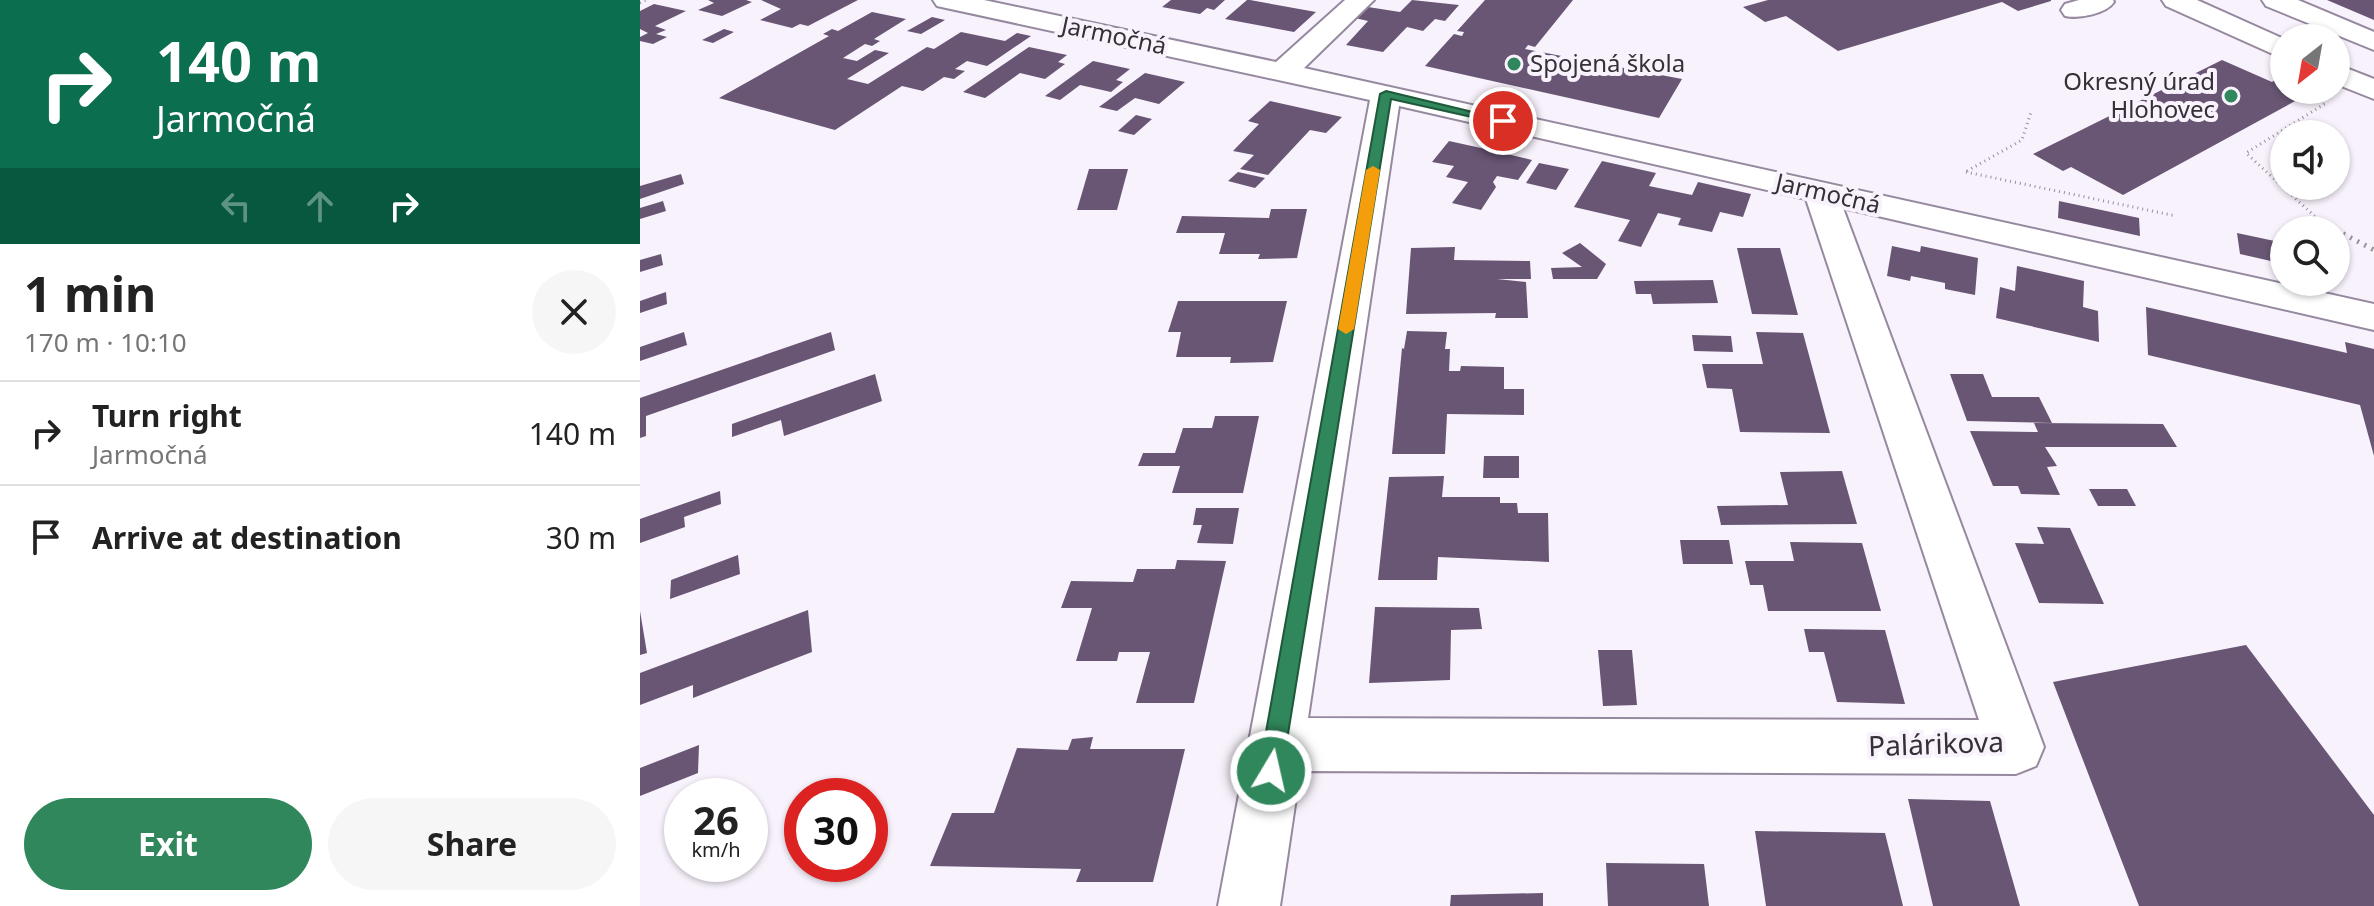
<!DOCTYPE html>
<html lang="en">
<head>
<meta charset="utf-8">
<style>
  :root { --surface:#fff; --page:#f6f6f6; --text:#222; --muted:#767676; --line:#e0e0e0; --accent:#30875b }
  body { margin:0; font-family:"Noto Sans",sans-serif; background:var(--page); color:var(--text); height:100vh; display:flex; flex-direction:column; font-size:30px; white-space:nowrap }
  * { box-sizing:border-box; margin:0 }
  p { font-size:26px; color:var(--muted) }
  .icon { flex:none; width:44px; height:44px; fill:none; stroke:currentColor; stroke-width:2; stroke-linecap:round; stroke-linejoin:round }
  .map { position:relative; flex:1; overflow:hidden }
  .details { display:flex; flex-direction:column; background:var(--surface); width:640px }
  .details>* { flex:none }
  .top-card { background:#0b6e4f; color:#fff; overflow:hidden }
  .needle { width:52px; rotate:211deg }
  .tools { position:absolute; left:1630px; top:24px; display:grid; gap:16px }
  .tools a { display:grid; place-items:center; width:80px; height:80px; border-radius:50%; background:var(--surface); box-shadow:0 2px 6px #0004; font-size:40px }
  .speed { position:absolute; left:24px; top:778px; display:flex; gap:16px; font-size:40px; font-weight:700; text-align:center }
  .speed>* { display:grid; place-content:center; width:104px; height:104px; border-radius:50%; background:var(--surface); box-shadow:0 2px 6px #0004; line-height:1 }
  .speed small { font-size:20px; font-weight:400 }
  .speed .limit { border:12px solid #d22; background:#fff; color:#111 }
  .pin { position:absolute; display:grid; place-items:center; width:68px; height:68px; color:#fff; margin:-34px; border:4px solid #fff; border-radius:50%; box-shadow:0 2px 8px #0007 }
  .me { position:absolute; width:88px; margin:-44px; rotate:9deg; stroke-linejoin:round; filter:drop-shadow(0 0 6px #0008) }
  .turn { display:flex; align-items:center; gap:28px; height:168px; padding:0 24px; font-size:36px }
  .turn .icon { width:104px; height:104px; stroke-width:2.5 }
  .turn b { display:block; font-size:56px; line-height:68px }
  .lanes { display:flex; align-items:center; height:76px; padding:0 24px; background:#0003; justify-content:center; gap:40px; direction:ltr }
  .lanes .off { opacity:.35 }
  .round { display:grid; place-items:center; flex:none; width:84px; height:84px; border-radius:42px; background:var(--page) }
  .head { display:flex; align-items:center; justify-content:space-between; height:136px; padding:0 24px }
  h1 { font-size:48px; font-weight:700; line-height:60px }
  .button { display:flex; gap:16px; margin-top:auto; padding:16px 24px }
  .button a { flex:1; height:92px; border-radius:48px; background:var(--accent); color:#fff; font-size:32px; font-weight:700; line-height:92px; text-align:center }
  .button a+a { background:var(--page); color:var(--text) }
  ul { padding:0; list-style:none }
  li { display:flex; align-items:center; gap:24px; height:104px; padding:0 24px; border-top:2px solid var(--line) }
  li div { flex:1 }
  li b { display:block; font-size:30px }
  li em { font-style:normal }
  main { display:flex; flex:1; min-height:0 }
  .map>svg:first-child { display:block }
  .building { fill:#685674 }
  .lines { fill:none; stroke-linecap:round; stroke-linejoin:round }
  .minor-casing { stroke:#96899f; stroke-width:4 }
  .major-casing { stroke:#96899f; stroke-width:4 }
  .path-far1 { stroke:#96909a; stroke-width:3; stroke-dasharray:1 4; stroke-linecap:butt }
  .path { stroke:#96909a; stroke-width:5; stroke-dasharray:2 6; stroke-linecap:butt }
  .minor { fill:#fff; fill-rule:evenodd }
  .major { fill:#fff; fill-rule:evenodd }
  .route { fill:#30875b; stroke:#1f583b; stroke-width:2 }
  .slow { fill:#f59e0b }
  .poi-dot { fill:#30875b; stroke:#f8f2fc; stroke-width:3 }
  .labels { text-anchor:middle; stroke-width:8; stroke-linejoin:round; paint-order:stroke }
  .far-street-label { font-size:24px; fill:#352f38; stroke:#f8f2fc }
  .far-poi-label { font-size:24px; fill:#352f38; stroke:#f8f2fc; text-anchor:start }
  .street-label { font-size:28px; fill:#352f38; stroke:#f8f2fc }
</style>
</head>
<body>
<main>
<section class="details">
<div class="top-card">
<div class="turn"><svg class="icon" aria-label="right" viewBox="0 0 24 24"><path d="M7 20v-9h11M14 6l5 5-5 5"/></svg><div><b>140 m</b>Jarmočná</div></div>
<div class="lanes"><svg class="icon off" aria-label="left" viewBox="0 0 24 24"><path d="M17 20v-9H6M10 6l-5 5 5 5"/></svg><svg class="icon off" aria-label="ahead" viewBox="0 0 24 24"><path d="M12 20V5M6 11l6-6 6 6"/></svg><svg class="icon" aria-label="right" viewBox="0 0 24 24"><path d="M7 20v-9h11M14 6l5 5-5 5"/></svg></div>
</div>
<div class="head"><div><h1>1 min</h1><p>170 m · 10:10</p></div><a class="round"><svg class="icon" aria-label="close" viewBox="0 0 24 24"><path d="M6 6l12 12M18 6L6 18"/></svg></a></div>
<ul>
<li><svg class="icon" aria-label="right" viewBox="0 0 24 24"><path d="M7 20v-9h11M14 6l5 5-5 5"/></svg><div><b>Turn right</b><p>Jarmočná</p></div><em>140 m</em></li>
<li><svg class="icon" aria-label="arrive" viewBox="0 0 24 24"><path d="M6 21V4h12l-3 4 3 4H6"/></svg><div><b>Arrive at destination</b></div><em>30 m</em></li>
</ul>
<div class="button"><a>Exit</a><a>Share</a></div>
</section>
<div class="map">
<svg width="1734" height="906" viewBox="0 0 1734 906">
  <rect width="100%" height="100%" fill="#f8f2fc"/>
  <path class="building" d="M68 0H106L112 2 82 16 58 10 74 3Z
    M121 0H218L168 26 160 24 152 28 120 20 141 9Z
    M531 0H585L574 10 567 8 560 14 522 7Z
    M607 0H610L676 12 654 32 585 19Z
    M772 0 819 5 805 21 795 19 783 31 767 27 743 52 706 45 728 21 715 18 728 7 760 12Z
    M845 0H933L895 47 888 45 885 49 1042 79 1019 118 785 66 814 34 822 36 824 32 817 31Z
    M1128 0H1411V1L1378 11 1362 2 1198 51 1146 16 1125 22 1103 7Z
    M1687 0H1734V20Z
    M14 4 46 11 15 26 26 30 16 34 27 37 13 44 0 41V37L8 33 0 29V11Z
    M232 12 266 19 234 39 240 41 232 46 225 44 203 58 217 61 235 50 249 53 207 79 228 84 287 47 294 49 321 32 365 41 377 33 391 36 347 66 327 61 315 69 325 71 314 79 304 77 283 91 262 86 195 130 79 98 189 36 183 34 192 29 198 31Z
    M292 17 305 20 281 34 267 31Z
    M84 29 94 32 73 43 62 40Z
    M389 47 427 55 418 62 425 64 405 79 380 73 345 98 323 92Z
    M1582 60 1632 82 1638 78 1644 81V90L1670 93 1483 195 1431 167 1423 171 1393 154Z
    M453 61 490 69 476 80 483 82 471 92 440 85 420 100 405 96Z
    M505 73 545 82 519 104 495 98 477 111 459 107Z
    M630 101 702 117 686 133 670 130 628 175 600 169 614 155 593 151 619 124 608 121Z
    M496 115 512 119 494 135 478 131Z
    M809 141 850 150 892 160 878 180 857 176 853 182 856 187 841 210 812 203 828 182 806 177 814 166 792 162Z
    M962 161 1016 173 1009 186 1052 195 1058 182 1111 194 1103 217 1080 212 1072 232 1038 225 1041 218 1018 213 1001 247 978 241 990 220 934 207Z
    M899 163 929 169 916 190 886 183Z
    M449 169H488L477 210H437Z
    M598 172 625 178 615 188 588 181Z
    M41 174 44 184 0 199V186Z
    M23 201 26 211 0 219V208Z
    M1419 201 1499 218 1500 236 1418 218Z
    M631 209H667L657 258 618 259 620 254H579L585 233H536L542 216 629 218Z
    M1597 233 1644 243V264L1600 254Z
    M940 243 966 264 957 279H913L911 268 942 267 922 253Z
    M1252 246 1280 252 1281 246 1338 258 1335 295 1305 289V283L1271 276 1270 281 1247 276Z
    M815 247 814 260 890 261 891 279H857L886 282 888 318H855L856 313 766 314 771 248Z
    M1097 248H1140L1158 315 1112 314Z
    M21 254 23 265 0 272V260Z
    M1377 266 1444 281 1443 307 1458 311 1459 342 1356 318 1360 287 1375 291Z
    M1073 280 1078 303 1013 304 1011 294H996L994 281Z
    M26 292 27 304 0 313V301Z
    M538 301H647L633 362 590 363 591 357H536L541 332H528Z
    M1506 307 1707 353 1705 342 1734 349V456L1720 405 1508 355Z
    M767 331 807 332 805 349H810L809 371H820L821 366 864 367V389H884V415L807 414 805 454H752L762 348 764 349Z
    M44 332 47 345 0 361V347Z
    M191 332 195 350 6 416V436L0 438V398Z
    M1116 332 1163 333 1190 433 1100 432 1092 389 1067 388 1062 364H1123Z
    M1052 335 1091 336 1093 352 1054 351Z
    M235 374 242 401 144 436 141 420 92 437V424Z
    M1310 374H1343L1352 397H1399L1412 423 1327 421Z
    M575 416H619L603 493H532L540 466H498L503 453H535L543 428H572Z
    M1394 423 1523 424 1537 447H1405L1417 466 1407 467 1420 495 1381 494 1378 486H1353L1330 431 1398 432Z
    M844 456H879V478H843Z
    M1202 471 1217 524 1081 525 1077 506 1148 505 1140 472Z
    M804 476 802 497H860V503H877L878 513H908L909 562 798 557 797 580H738L749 477Z
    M1449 489H1487L1496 506H1458Z
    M80 491 81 504 44 517 45 527 0 543V519Z
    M556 508H599L593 544 557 543 562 525H553Z
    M1397 527 1430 528 1464 604 1399 603 1375 543 1404 544Z
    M1040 540H1089L1093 564H1043Z
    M1150 542 1222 543 1241 611H1128L1123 585H1110L1105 561H1154Z
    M98 555 100 574 30 599 31 580Z
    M537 560 586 561 554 703H496L510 652H479L477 661H436L452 608H421L431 581 493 582 497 569H535Z
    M735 607 839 608 842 629 811 630 810 680 729 683Z
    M168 610 172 652 53 698V685L0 705V673Z
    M0 611 7 653 0 655Z
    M1164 629 1245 630 1265 704 1197 702 1184 652H1169Z
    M1606 645 1734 815V906H1499L1413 682Z
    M958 650H992L997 705 963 706Z
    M453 737 450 749H545L513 882H436L441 869 290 866 312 813H354L377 748 428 750 432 739Z
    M59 745 58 773 0 796V768Z
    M1268 799 1350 801 1380 906H1293Z
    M1115 831 1245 833 1263 906H1126Z
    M966 863 1064 864 1069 906H968Z
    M903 893V906H810L811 895Z"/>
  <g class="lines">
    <defs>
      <path id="minor" d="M293 0H344L636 62 705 0H734L664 68 1734 304V330L1203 208 1404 747 1396 766 1376 774 660 771 640 906H578L730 100 306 8 297 6ZM759 106 1166 199 1339 720 668 718Z
        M1439 0H1473L1474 2C1466 14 1438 19 1425 16L1421 10 1425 4Z
        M1622 0H1658L1734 32V50L1626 6Z"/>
      <path id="major" d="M1522 0H1557L1644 39V59L1526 6Z
        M1696 64 1734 79V99L1696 84Z"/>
    </defs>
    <use href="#minor" class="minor-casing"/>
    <use href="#major" class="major-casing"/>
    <path class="path-far1" d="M0 3 6 0
      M1327 171 1382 140 1391 112
      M1326 172 1536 216
      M1682 223 1606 153 1686 103"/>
    <path class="path" d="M1678 221 1696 230
      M1696 230 1734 250"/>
    <use href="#minor" class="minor"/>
    <use href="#major" class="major"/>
  </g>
  <path class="route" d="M746 91 870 121 863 124 751 99 642 771 639 779 631 783 623 779 619 771 740 94Z"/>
  <path class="slow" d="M733 166 740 170 714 329 706 334 698 329 726 170Z"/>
  <g class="poi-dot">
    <circle cx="874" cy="64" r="8"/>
    <circle cx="1591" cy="96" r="8"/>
  </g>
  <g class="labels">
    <g class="far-street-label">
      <text transform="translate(474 36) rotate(12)" y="8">Jarmočná</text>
      <text transform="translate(1188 194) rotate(13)" y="8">Jarmočná</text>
    </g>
    <g class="far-poi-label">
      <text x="890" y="72">Spojená škola</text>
      <text x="1575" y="90" text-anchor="end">Okresný úrad<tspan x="1575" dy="28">Hlohovec</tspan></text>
    </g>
    <g class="street-label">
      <text transform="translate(1296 744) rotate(-2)" y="10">Palárikova</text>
    </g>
  </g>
</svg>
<div class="tools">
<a><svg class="needle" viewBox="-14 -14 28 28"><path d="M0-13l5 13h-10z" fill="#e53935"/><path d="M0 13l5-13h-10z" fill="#767676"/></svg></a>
<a><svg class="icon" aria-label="sound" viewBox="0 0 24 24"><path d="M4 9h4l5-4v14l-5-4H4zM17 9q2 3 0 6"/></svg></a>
<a><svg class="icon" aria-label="search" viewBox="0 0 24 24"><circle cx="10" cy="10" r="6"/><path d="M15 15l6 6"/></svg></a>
</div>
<div class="speed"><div>26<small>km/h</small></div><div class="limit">30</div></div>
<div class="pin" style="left:863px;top:121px;background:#d93025"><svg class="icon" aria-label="arrive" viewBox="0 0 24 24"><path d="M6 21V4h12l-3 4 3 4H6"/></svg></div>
<svg class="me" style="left:631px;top:771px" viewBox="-20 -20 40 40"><circle r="17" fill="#30875b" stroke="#fff" stroke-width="3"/><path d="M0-11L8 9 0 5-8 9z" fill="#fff"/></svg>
</div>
</main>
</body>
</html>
